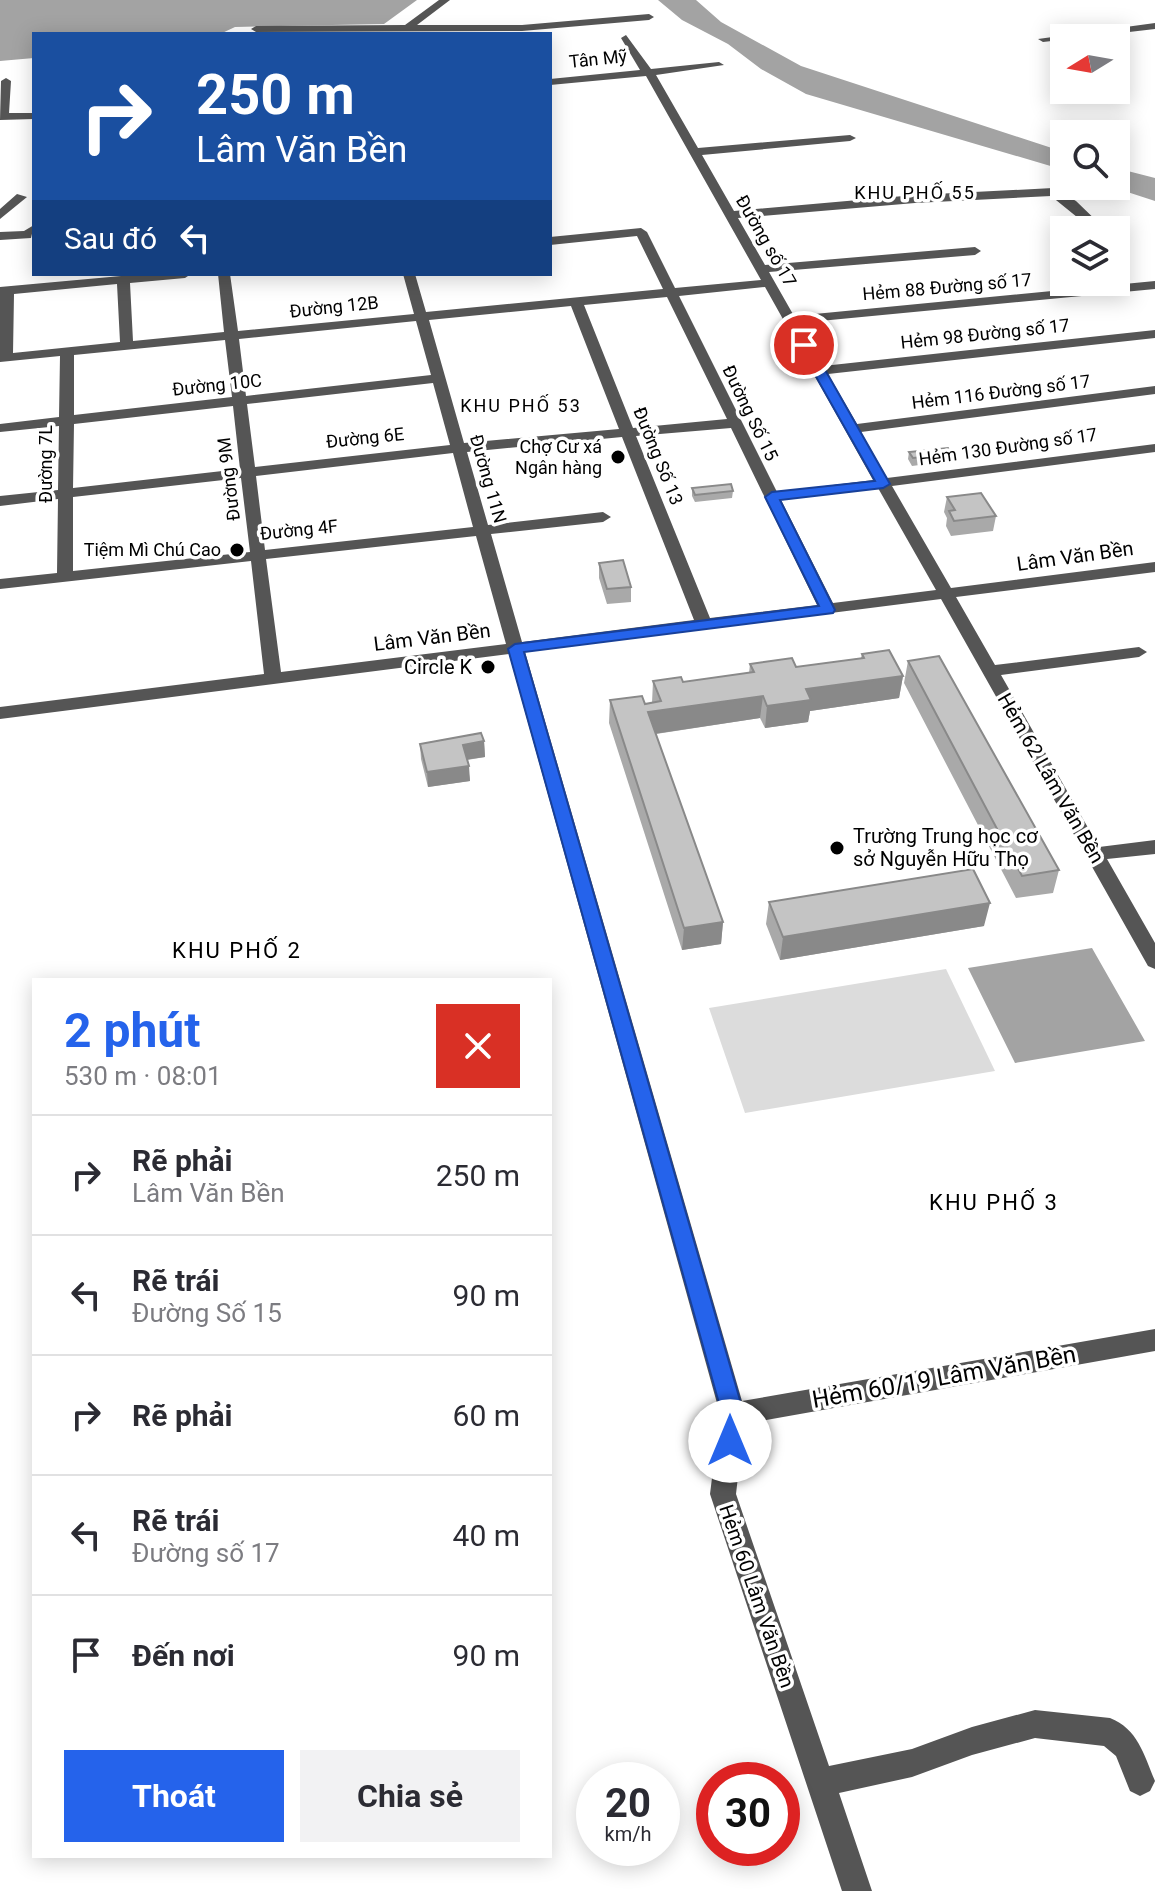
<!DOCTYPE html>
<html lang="vi">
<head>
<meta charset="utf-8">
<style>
  :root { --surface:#fff; --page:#f2f2f3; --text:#2b2b33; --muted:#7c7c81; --line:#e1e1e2; --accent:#2563eb }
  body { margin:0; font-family:Roboto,sans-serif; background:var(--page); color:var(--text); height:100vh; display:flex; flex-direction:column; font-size:30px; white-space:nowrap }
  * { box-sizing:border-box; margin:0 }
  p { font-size:26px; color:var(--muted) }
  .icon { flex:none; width:44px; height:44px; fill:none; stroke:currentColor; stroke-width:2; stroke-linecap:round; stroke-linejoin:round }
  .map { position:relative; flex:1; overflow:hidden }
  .side { position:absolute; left:32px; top:978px; width:520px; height:880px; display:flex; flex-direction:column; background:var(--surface); border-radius:0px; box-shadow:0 4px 20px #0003 }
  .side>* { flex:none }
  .guide { position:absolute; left:32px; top:32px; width:520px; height:244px; border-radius:0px; box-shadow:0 4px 20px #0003; background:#1a4fa0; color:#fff; overflow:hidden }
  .needle { width:52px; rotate:259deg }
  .controls { position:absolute; left:1050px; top:24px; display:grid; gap:16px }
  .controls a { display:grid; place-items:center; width:80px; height:80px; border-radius:0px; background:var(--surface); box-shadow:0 4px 20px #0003; font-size:40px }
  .speed { position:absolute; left:576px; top:1762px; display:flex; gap:16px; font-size:40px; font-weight:700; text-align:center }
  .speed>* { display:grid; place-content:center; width:104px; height:104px; border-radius:50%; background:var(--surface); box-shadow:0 4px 20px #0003; line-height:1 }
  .speed small { font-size:20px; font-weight:400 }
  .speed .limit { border:12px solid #d22; background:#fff; color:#111 }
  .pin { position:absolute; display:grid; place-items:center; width:68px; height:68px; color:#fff; margin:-34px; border:4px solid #fff; border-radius:50%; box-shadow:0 2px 8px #0007 }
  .me { position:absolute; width:88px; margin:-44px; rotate:0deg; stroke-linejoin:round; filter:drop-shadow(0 0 6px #0008) }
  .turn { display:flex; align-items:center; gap:28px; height:168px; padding:0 32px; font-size:36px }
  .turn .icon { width:104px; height:104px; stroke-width:2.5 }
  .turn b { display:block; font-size:56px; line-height:68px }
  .then { display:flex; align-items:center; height:76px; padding:0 32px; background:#0003; gap:16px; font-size:30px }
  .round { display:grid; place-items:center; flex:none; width:84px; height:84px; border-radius:0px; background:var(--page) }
  .summary { display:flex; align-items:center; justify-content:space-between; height:136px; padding:0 32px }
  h1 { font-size:48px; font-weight:700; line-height:60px; color:var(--accent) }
  .action { display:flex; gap:16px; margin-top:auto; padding:16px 32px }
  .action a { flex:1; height:92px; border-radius:0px; background:var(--accent); color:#fff; font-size:32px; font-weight:700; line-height:92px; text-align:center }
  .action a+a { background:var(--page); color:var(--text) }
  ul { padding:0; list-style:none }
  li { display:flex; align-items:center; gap:24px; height:120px; padding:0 32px; border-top:2px solid var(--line) }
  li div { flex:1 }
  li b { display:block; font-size:30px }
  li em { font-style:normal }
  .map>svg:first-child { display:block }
  .green { fill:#dcdcdc }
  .water { fill:#a3a3a3 }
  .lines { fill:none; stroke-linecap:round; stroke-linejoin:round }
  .minor { fill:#555; fill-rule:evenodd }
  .wall { fill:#a9a9a9 }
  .shaded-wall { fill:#898989 }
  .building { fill:#c4c4c4; stroke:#898989; stroke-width:2 }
  .route { fill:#2563eb; stroke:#184099; stroke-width:2 }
  .poi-dot { fill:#000; stroke:#fff; stroke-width:3 }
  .labels { text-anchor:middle; stroke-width:7; stroke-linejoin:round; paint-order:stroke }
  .far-street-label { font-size:18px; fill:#000; stroke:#fff }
  .far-neighbourhood-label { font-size:18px; letter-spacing:2px; fill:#000; stroke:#fff }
  .far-poi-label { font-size:18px; fill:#000; stroke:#fff; text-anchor:end }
  .street-label { font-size:20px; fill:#000; stroke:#fff }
  .poi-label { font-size:20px; fill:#000; stroke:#fff; text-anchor:end }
  .neighbourhood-label { font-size:22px; letter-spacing:2px; fill:#000; stroke:#fff }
  .near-street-label { font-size:24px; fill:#000; stroke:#fff }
</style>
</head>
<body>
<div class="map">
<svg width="1155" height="1891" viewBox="0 0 1155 1891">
  <rect width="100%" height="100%" fill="#fff"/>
  <path class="green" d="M946 969 995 1071 745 1113 709 1008Z"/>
  <path class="water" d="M0 0H417L384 24 235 27 220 34H34V58L0 61Z
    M658 0H696L721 22 801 66 1064 152V170L806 94 761 69 728 44 682 20Z
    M1116 168 1155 178V201L1109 186H1116Z
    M1092 948 1145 1041 1015 1063 968 968Z"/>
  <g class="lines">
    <path class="minor" d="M439 0H450L417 25H522L649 14 654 17 649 20 522 31 256 32 251 29 256 26 405 25Z
      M1155 23V29L1043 42 1038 39Z
      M626 35 651 69 719 62 724 65 656 75 698 148 850 135 856 138 850 141 702 155 734 211 915 195 1053 188 1076 201 1106 230H1093L1051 196 915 203 738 218 765 265 975 247 981 251 975 255 769 272 794 316 1155 281V289L799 323 823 366 1155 330V338L828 374 857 424 1155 386V394L861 432 887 478 1155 444V452L892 486 951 588 1155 562V572L956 597 995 665 1139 647 1147 652 1139 657 1001 675 1099 847 1155 840V854L1107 859 1155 943V969L1148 966 941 599 525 652 742 1401 1155 1329V1351L744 1424 736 1494 829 1766 912 1749 972 1727 1035 1710 1110 1718C1138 1729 1144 1755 1155 1781L1150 1791 1140 1796 1130 1791 1116 1756 1104 1746 1035 1738 972 1755 912 1777 839 1793 872 1891H842L710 1494 720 1414 509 654 0 719V707L264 674 251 561 0 589V579L57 573 58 499 0 506V496L58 490 59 426 0 432V424L59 417 60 356 0 362V287L143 274H191L185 278 130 283 133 341 224 332 218 274H230L238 331 414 314 403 274H415L426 312 663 289 637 236 550 245V237L641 228 647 232 675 288 761 280 646 76 550 85V79L640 70 621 38ZM117 284 120 342 13 353 14 294ZM765 287 873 480 777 492 679 296ZM667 297 727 419 633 428 584 305ZM571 306 619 429 464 443 429 320ZM416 321 431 375 246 396 239 339ZM225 340 232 397 74 415V355ZM433 383 450 445 255 467 247 404ZM233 406 240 469 73 488 74 424ZM731 428 817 605 710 618 636 436ZM622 437 694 620 522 642 491 534 603 522 611 517 603 512 488 525 467 452ZM453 453 473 527 265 550 256 476ZM241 478 250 552 73 571V497ZM878 488 936 590 833 603 781 500ZM476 536 506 644 281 672 266 559Z
      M6 78 11 81 9 113H34V119L0 120 1 81Z
      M17 194 27 197 0 219V209Z
      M34 225 31 238 0 240V232L24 231Z"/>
  </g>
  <path class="wall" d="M909 452 952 454 950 461 912 466 908 459Z
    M692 488 733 491 732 498 695 502 692 496Z
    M947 497 996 516 993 531 951 536 946 526 947 518 944 512Z
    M599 563 631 587V602L607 604 599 578Z
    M862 654 903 676 899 698 810 711 808 722 765 728 760 718 656 734 723 922 721 944 682 950 609 723 610 700 645 704 652 703 653 681 683 682 749 673 750 664 796 667 861 658Z
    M908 661 1059 870 1053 893 1016 898 904 683Z
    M484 741 485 757 467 760 470 781 428 787 421 759 420 744Z
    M769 902 984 926 780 960 766 924Z"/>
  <path class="shaded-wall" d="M903 676 899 698 810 711 808 722 765 728 767 706 806 689Z
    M763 696 760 718 647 735 648 712Z
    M484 741 485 757 464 760 463 745Z
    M469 766 470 781 428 787 427 772Z
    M990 903 984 926 780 960 783 937Z
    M723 922 721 944 682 950 684 928Z"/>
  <path class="building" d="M948 448 952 454 913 458 909 452Z
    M731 484 733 491 695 495 692 488Z
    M981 493 996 516 954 521 949 511 955 510 947 497Z
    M623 560 631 587 607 589 599 563Z
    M889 650 903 676 806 689 811 700 767 706 763 696 648 712 723 922 684 928 610 700 642 696 645 704 661 701 653 681 681 677 683 682 754 672 750 664 792 658 796 667 864 658 862 654Z
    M939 656 1059 870 1022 876 908 661Z
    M481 733 484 741 463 745 469 766 427 772 420 744Z
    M973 869 990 903 783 937 769 902Z"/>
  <path class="route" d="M804 342 811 345 890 484 883 488 780 500 835 610 833 613 524 652 744 1414 738 1449 730 1452 721 1449 718 1441 722 1414 508 649 515 644 819 606 765 497 772 492 875 481 798 345Z"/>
  <g class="poi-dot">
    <circle cx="618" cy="457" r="8"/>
    <circle cx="237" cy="550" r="8"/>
    <circle cx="488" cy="667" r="8"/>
    <circle cx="837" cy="848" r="8"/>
  </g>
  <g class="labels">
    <g class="far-street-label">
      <text transform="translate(598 59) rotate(-6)" y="6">Tân Mỹ</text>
      <text transform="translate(766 241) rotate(60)" y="6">Đường số 17</text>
      <text transform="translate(947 287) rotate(-5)" y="6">Hẻm 88 Đường số 17</text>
      <text transform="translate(334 307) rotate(-6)" y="6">Đường 12B</text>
      <text transform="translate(985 334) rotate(-6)" y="6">Hẻm 98 Đường số 17</text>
      <text transform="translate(217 385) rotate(-6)" y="6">Đường 10C</text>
      <text transform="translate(1001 392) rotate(-7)" y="6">Hẻm 116 Đường số 17</text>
      <text transform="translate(750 413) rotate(64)" y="6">Đường Số 15</text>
      <text transform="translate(365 438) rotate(-6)" y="6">Đường 6E</text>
      <text transform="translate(1008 447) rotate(-8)" y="6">Hẻm 130 Đường số 17</text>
      <text transform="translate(658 456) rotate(68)" y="6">Đường Số 13</text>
      <text transform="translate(46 464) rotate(-90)" y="6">Đường 7L</text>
      <text transform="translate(229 479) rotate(-97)" y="6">Đường 9M</text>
      <text transform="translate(488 479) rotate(74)" y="6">Đường 11N</text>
      <text transform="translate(299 530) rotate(-6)" y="6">Đường 4F</text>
    </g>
    <g class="far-neighbourhood-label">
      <text x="915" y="199">KHU PHỐ 55</text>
      <text x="521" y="412">KHU PHỐ 53</text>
    </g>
    <g class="far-poi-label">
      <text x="602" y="453">Chợ Cư xá<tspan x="602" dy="21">Ngân hàng</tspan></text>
      <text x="221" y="556">Tiệm Mì Chú Cao</text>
    </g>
    <g class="street-label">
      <text transform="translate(1075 556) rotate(-8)" y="7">Lâm Văn Bền</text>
      <text transform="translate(432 637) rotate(-7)" y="7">Lâm Văn Bền</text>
      <text transform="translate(1051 778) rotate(60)" y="7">Hẻm 62 Lâm Văn Bền</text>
      <text transform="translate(757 1596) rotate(71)" y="7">Hẻm 60 Lâm Văn Bền</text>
    </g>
    <g class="poi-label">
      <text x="472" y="674">Circle K</text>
      <text x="853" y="843" text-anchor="start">Trường Trung học cơ<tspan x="853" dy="23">sở Nguyễn Hữu Thọ</tspan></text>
    </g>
    <g class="neighbourhood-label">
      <text x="237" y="958">KHU PHỐ 2</text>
      <text x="994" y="1210">KHU PHỐ 3</text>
    </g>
    <g class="near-street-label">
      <text transform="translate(944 1377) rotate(-10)" y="8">Hẻm 60/19 Lâm Văn Bền</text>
    </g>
  </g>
</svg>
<div class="controls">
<a><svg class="needle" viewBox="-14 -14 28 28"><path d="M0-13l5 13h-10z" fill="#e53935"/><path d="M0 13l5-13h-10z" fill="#7c7c81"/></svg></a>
<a><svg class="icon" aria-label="search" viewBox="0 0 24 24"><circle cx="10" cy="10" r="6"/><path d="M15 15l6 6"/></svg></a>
<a><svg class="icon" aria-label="layers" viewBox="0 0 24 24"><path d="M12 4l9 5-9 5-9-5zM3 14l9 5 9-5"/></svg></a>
</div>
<div class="speed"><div>20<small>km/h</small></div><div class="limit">30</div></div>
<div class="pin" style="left:804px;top:345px;background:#d93025"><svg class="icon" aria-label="arrive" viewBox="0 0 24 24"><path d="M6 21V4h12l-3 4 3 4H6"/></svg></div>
<svg class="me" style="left:730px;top:1441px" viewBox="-20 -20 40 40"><circle r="19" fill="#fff"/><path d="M0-13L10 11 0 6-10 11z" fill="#2563eb"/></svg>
<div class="guide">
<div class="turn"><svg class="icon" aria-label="right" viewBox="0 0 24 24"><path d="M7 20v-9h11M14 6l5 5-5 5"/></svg><div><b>250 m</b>Lâm Văn Bền</div></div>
<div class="then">Sau đó<svg class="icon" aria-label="left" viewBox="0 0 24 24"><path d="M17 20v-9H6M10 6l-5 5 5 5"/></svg></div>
</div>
<section class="side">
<div class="summary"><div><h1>2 phút</h1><p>530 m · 08:01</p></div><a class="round" style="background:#d93025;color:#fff"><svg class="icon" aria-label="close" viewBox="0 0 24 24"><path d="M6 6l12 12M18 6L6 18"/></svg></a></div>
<ul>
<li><svg class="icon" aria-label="right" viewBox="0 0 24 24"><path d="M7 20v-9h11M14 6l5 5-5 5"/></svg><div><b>Rẽ phải</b><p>Lâm Văn Bền</p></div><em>250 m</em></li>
<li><svg class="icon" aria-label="left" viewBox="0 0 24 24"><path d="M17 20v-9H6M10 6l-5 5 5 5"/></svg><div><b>Rẽ trái</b><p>Đường Số 15</p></div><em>90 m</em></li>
<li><svg class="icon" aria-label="right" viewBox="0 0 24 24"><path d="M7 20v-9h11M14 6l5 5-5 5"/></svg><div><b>Rẽ phải</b></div><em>60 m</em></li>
<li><svg class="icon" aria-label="left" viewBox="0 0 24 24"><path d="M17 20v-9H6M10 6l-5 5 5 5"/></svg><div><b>Rẽ trái</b><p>Đường số 17</p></div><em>40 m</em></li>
<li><svg class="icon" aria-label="arrive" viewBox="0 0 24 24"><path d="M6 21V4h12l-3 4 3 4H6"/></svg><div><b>Đến nơi</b></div><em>90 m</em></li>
</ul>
<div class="action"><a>Thoát</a><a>Chia sẻ</a></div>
</section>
</div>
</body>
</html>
